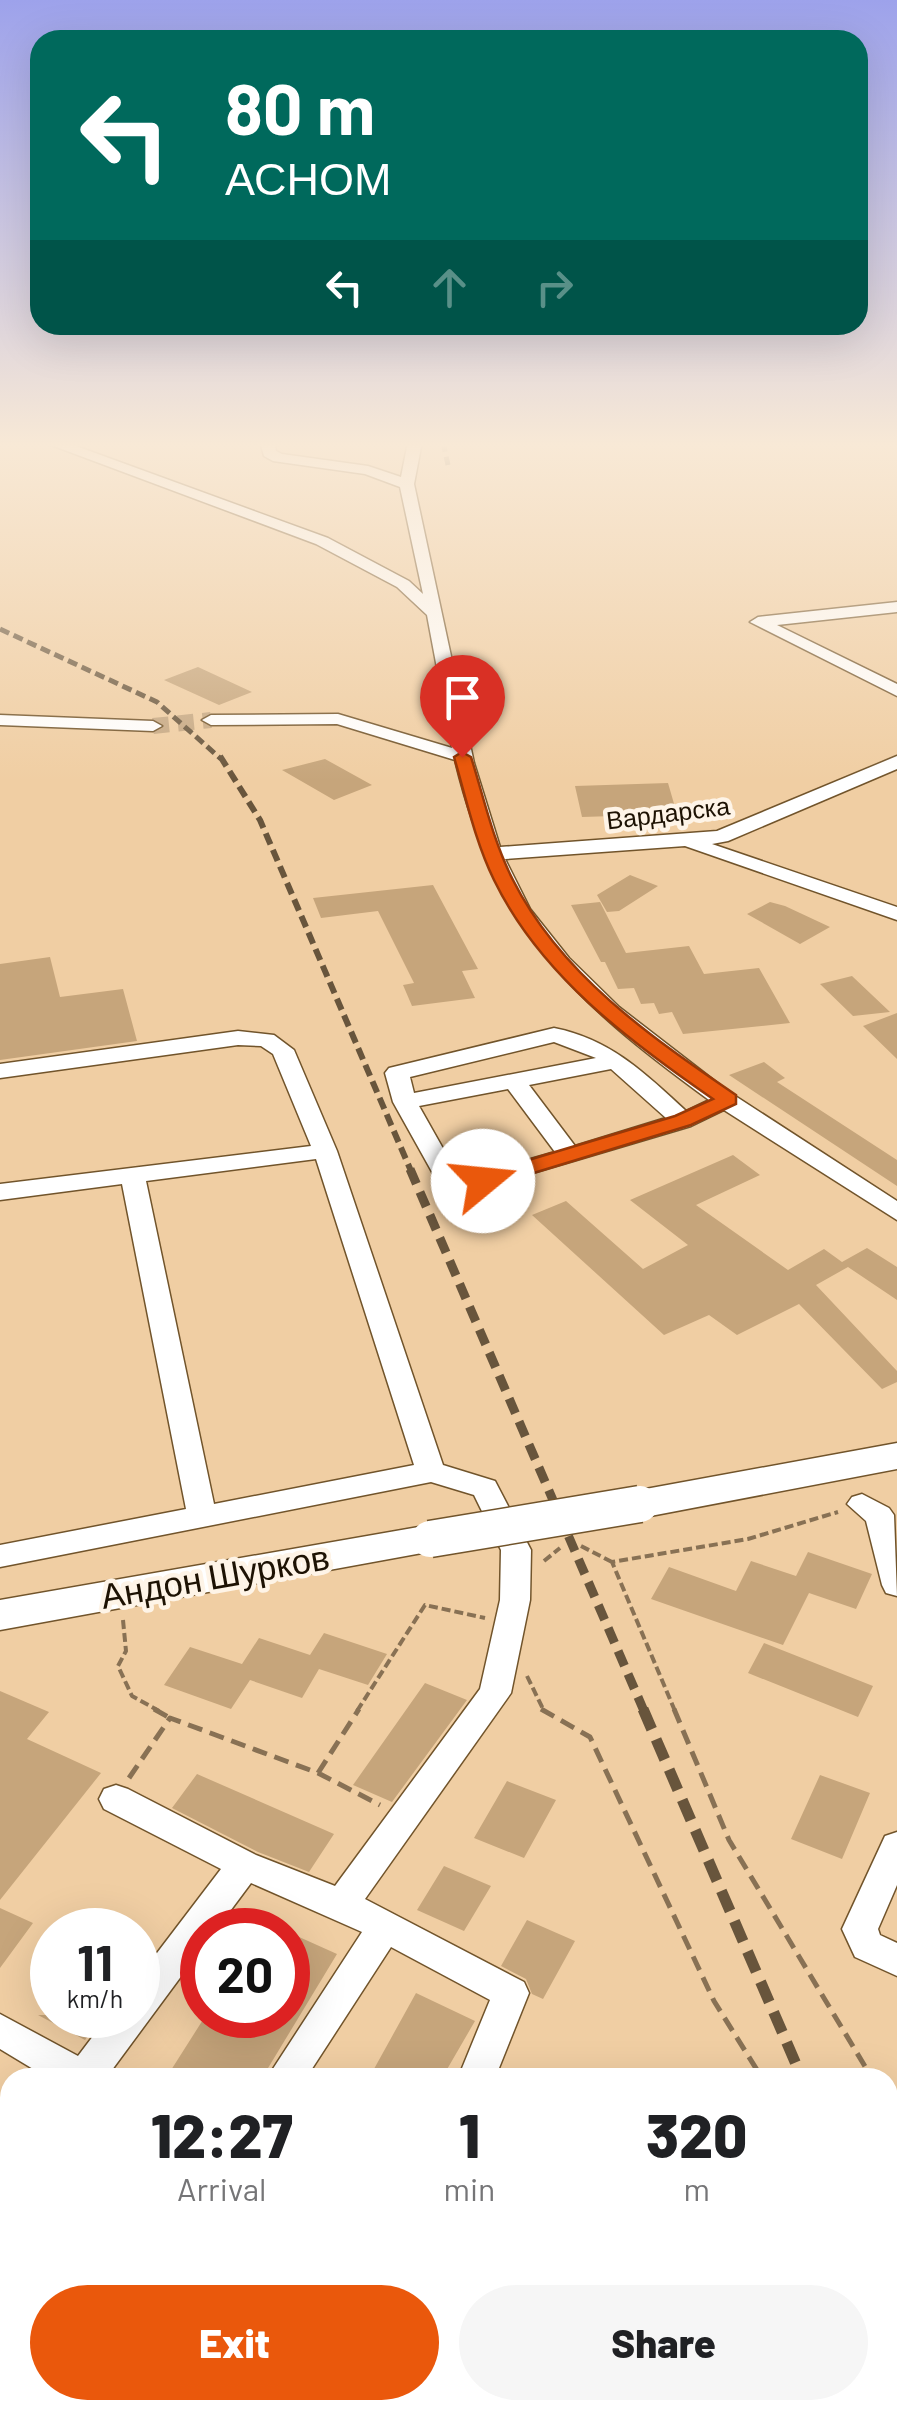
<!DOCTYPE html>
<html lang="en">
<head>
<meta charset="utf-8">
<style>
  :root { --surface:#fff; --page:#f6f6f6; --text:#202124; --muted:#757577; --accent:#ea580c }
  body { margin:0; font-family:Barlow,sans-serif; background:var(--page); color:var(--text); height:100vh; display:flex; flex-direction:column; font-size:38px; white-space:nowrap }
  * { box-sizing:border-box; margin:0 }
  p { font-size:32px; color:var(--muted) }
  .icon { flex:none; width:55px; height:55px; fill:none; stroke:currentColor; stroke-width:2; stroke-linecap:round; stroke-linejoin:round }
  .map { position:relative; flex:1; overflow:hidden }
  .details { position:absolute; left:0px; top:2068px; width:898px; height:352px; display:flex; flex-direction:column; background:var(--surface); border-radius:30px 30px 0 0; box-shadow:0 10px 40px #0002 }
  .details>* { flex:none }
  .top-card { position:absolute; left:30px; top:30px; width:838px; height:305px; border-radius:30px; box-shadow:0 10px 40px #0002; background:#00695c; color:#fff; overflow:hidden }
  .speed { position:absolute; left:30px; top:1908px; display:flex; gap:20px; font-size:50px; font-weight:700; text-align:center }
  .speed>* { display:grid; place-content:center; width:130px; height:130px; border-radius:50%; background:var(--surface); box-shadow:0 10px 40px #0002; line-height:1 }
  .speed small { font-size:25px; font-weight:400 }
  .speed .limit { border:15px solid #d22; background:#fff; color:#111 }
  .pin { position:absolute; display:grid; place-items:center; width:85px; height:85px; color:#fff; margin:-102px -42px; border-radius:50% 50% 50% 0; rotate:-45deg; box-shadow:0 0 10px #0007 }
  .pin .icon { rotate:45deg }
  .me { position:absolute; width:110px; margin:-55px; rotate:73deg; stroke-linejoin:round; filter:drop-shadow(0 0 8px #0008) }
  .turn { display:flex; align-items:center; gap:35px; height:210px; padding:0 30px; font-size:45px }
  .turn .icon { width:130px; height:130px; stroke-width:2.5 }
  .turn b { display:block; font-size:70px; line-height:85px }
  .lanes { display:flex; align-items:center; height:95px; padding:0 30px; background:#0003; justify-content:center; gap:50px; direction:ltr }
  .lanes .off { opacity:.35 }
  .eta { display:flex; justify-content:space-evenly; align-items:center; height:170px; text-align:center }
  .eta b { font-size:60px; font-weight:800; line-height:70px }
  .action { display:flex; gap:20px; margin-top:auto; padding:20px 30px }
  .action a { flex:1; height:115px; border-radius:60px; background:var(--accent); color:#fff; font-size:40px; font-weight:800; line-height:115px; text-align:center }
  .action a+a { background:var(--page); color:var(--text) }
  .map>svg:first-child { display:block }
  .building { fill:#c6a57b }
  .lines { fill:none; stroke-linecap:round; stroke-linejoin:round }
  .minor-tunnel { stroke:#c6a883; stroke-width:16; stroke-dasharray:16 9; stroke-linecap:butt }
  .minor-casing { stroke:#71542b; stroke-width:3 }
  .major-casing { stroke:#71542b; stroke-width:3 }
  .path-far1 { stroke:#887154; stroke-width:4; stroke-dasharray:9 4; stroke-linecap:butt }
  .path { stroke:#887154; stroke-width:5; stroke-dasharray:15 8; stroke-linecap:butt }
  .minor { fill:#fff; fill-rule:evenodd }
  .major { fill:#fff; fill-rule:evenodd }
  .rail-far3 { stroke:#68553c; stroke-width:5; stroke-dasharray:10 5; stroke-linecap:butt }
  .rail-far2 { stroke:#68553c; stroke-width:6; stroke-dasharray:12 6; stroke-linecap:butt }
  .rail-far1 { stroke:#68553c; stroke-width:9; stroke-dasharray:16 9; stroke-linecap:butt }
  .rail { stroke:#68553c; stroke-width:11; stroke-dasharray:22 11; stroke-linecap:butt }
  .major-bridge-casing { stroke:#71542b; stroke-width:39; stroke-linecap:butt }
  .major-bridge { stroke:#fff; stroke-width:36 }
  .route { fill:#ea580c; stroke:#983908; stroke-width:2.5 }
  .labels { text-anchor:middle; stroke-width:9; stroke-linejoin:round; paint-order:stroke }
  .far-street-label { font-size:25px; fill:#1d1203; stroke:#fef4e7 }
  .near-street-label { font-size:35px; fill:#1d1203; stroke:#fef4e7 }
</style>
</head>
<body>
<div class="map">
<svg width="897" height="2418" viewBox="0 0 897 2418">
  <rect width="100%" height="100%" fill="#f0cea3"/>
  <path class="building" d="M198 667 252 692 219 705 164 680Z
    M325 759 372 785 334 800 282 770Z
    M668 783 677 814 582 817 575 786Z
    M630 875 658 886 619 911 607 912 597 895Z
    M433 885 478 969 462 971 475 998 412 1006 403 985 414 983 378 911 321 918 313 898Z
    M600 902 626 953 689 946 704 974 759 968 790 1023 683 1034 672 1012 659 1014 654 1003 641 1004 634 988 618 989 605 962H601L571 905Z
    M770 902 785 906 830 927 800 944 747 914Z
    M50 957 60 997 123 989 137 1041 0 1060V964Z
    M852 976 890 1012 853 1016 820 984Z
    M897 1013V1059L863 1026Z
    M764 1062 785 1078 777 1082 897 1160V1186L729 1075Z
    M733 1155 760 1175 696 1205 788 1270 824 1249 842 1262 867 1248 897 1267V1300L848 1267 816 1285 897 1371V1382L882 1389 799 1304 737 1335 709 1315 664 1335 532 1215 566 1201 643 1269 688 1245 630 1200Z
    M808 1552 872 1574 856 1609 809 1593 783 1645 651 1599 669 1567 736 1591 751 1561 796 1576Z
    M324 1633 387 1654 368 1685 319 1669 302 1698 250 1680 231 1709 164 1685 190 1647 242 1664 259 1638 310 1655Z
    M764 1643 873 1686 858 1717 748 1673Z
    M425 1683 467 1700 392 1802 353 1785Z
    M0 1691 49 1712 27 1739 101 1773 0 1900Z
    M197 1774 334 1834 309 1872 258 1852 172 1808Z
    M820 1775 870 1793 842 1859 791 1839Z
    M507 1781 556 1800 524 1858 474 1838Z
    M444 1866 491 1886 464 1931 417 1910Z
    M0 1908 33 1923 0 1968Z
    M527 1920 575 1941 543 1999 532 1994 526 1979 501 1966Z
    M288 1932 337 1954 262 2078H166L206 2015H288Z
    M416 1993 475 2021 442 2078H369Z
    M38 2015H104L85 2040Z"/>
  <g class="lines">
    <path class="minor-tunnel" d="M153 726 211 720"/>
    <defs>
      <path id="minor" d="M43 442H65L328 538 409 581 423 594 400 487 365 474 273 461 264 456 260 442H274L276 451 282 454 368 466 401 477 408 442H422L414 484 474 763 500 847 717 831 897 756V769L728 841 712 844 897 907V920L685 846 505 859 530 909 569 958 619 1007 729 1092 897 1201V1220L724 1110 691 1126 483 1188 436 1179 393 1102 385 1073 389 1068 554 1028C610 1039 645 1073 686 1111L709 1100C572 1000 496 930 455 760L337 724 211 725 202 720 211 715 338 714 452 748 427 615 397 587 316 544ZM554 1042 596 1058 414 1093 410 1077ZM611 1069 666 1118 575 1146 529 1085ZM508 1089 555 1152 482 1173 454 1168 419 1106Z
        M897 602V612L777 625 897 684V696L750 622 758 617Z
        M0 715 153 721 162 726 153 731 0 725Z
        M238 1031 274 1035 294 1050 337 1151 443 1465 495 1481 531 1550 530 1600 511 1693 365 1899 524 1982 529 1993 495 2078H458L490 2000 391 1947 306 2078H267L362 1932 251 1883 216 1930H202V1948L106 2078H48L0 2049V2014L78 2056 109 2015H138V1978L221 1869 104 1809 99 1799 104 1789 116 1785 128 1789 256 1855 335 1886 480 1689 500 1600 501 1550 474 1495 431 1482 0 1567V1545L186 1509 122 1184 0 1200V1184L311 1146 273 1054 261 1046 238 1045 0 1078V1064ZM316 1159 414 1465 214 1504 146 1181Z
        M862 1494 889 1508 894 1515 897 1596 886 1593 882 1585 866 1521 847 1504 852 1497Z
        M897 1832V1885L878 1929 880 1935 897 1943V1976L855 1957 842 1929 885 1836Z
        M10 2180V2260L0 2256V2184Z
        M10 2395V2410H45L42 2418H0Z
        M262 2410H316L319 2418H265Z
        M366 2410H408L405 2418H363Z"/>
      <path id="major" d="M897 1443V1469L640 1518 627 1514 621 1504 627 1494 640 1490Z
        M430 1525 444 1529 449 1539 444 1549 0 1630V1600Z"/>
    </defs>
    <use href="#minor" class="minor-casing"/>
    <use href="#major" class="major-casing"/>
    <path class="path-far1" d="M581 1546 612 1562
      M544 1561 560 1548
      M123 1620 126 1651 118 1666 132 1696 159 1711
      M527 1676 544 1711
      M357 1711 425 1605 485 1618
      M675 1711 612 1562 748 1539 838 1512"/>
    <path class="path" d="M154 1709 170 1718
      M541 1709 590 1737 714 2001 762 2078
      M674 1709 729 1840 872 2078
      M318 1773 359 1709
      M129 1778 170 1718 318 1773 380 1805
      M888 2104 897 2116
      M888 2276 897 2289"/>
    <use href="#minor" class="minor"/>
    <use href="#major" class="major"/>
    <path class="rail-far3" d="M443 442 448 465
      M0 629 157 702 221 759"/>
    <path class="rail-far2" d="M220 756 260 820 411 1171"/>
    <path class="rail-far1" d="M410 1169 644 1711"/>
    <path class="rail" d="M643 1709 802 2078
      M888 2196 897 2209"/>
    <defs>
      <path id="major-bridge" d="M430 1539 640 1504"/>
    </defs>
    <use href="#major-bridge" class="major-bridge-casing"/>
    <use href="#major-bridge" class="major-bridge"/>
  </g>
  <linearGradient id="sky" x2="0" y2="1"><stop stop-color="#9da2eb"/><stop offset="0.57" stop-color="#f8e9d6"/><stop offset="1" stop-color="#f8e9d6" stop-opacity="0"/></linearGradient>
  <rect width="897" height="781" fill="url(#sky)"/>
  <path class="route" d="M462 752 471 757C484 798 493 841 513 880 560 974 652 1038 736 1095V1104L691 1125 491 1186H475V1176L675 1116 713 1099C629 1041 540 975 494 880 475 841 466 798 454 757Z"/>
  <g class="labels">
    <g class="far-street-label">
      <text transform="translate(668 813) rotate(-7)" y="9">Вардарска</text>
    </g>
    <g class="near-street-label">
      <text transform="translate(215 1577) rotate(-10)" y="12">Андон Шурков</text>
    </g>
  </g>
</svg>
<div class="speed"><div>11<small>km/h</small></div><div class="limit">20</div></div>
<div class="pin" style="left:462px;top:757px;background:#d93025"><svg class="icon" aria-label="arrive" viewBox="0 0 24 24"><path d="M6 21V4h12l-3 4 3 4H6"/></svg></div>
<svg class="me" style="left:483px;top:1181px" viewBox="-20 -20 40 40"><circle r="19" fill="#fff"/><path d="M0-13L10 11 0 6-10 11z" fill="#ea580c"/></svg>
<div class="top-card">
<div class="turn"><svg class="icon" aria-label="left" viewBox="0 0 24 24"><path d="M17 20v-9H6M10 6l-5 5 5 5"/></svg><div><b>80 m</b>АСНОМ</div></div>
<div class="lanes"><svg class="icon" aria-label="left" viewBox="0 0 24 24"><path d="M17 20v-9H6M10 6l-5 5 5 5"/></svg><svg class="icon off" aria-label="ahead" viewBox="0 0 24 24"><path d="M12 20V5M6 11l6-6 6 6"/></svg><svg class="icon off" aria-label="right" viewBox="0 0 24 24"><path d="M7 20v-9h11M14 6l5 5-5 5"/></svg></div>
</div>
<section class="details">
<div class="eta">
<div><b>12:27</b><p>Arrival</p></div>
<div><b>1</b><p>min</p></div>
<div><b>320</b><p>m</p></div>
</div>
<div class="action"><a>Exit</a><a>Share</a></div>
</section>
</div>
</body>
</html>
